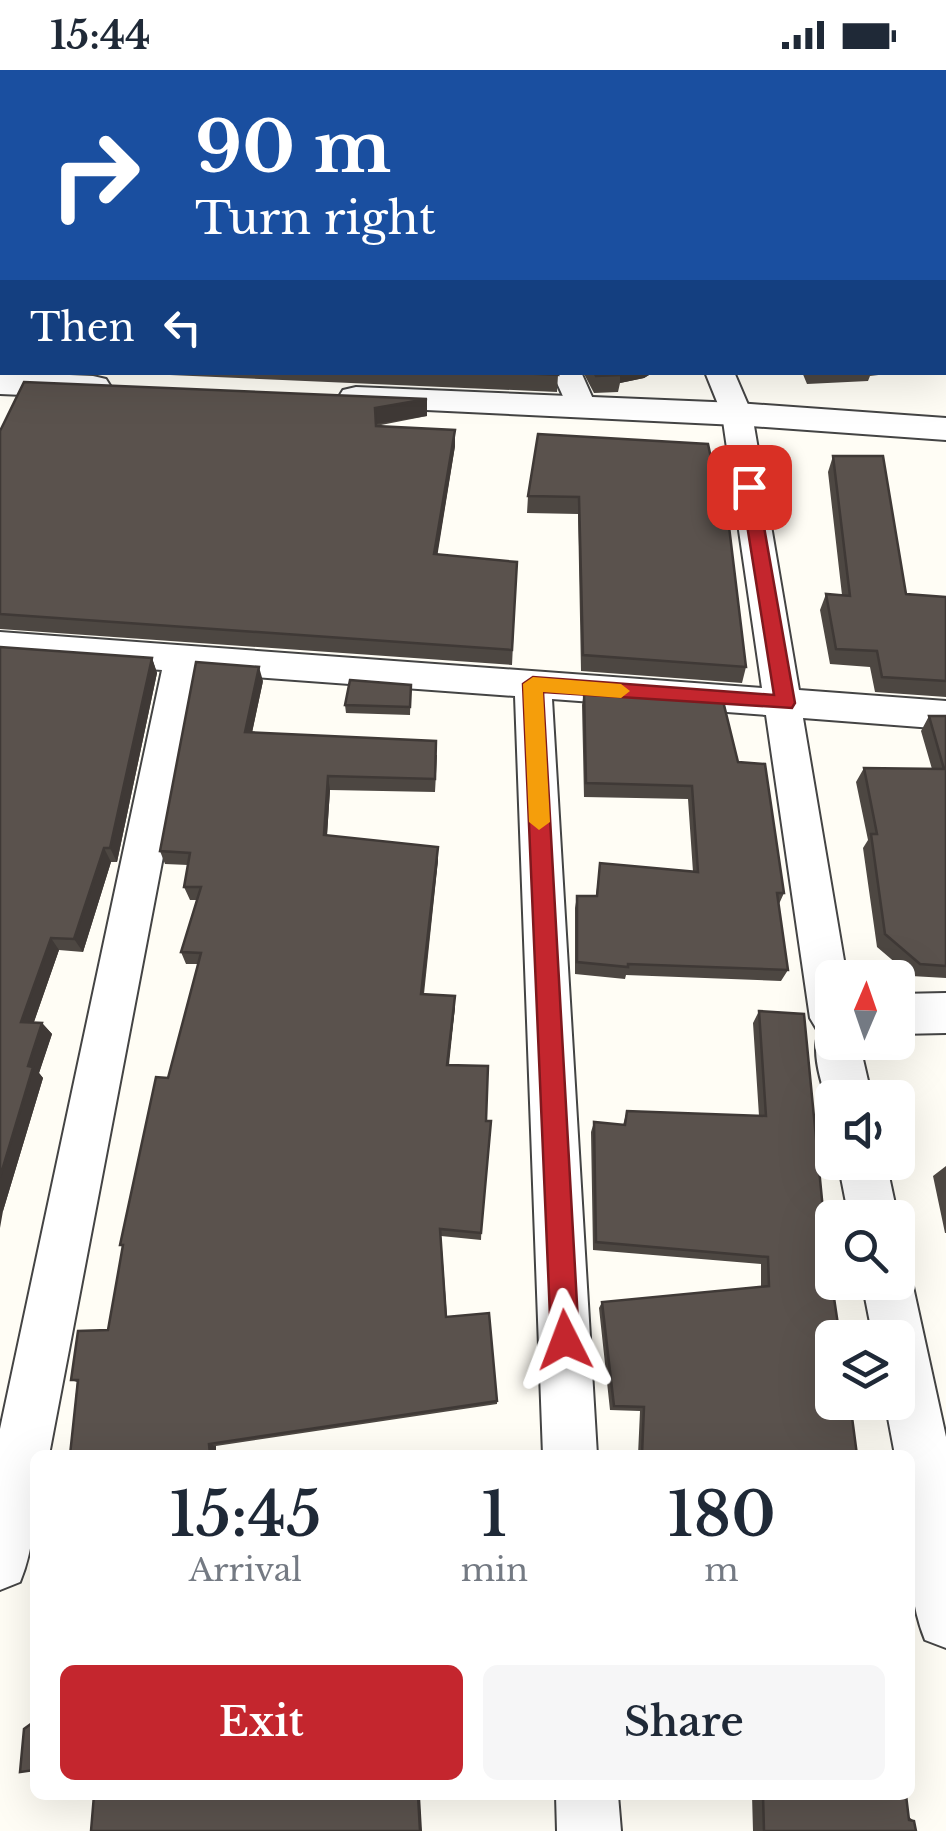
<!DOCTYPE html>
<html lang="en">
<head>
<meta charset="utf-8">
<style>
  :root { --surface:#fff; --page:#f6f6f7; --text:#1f2937; --muted:#747a83; --accent:#c4262e }
  body { margin:0; font-family:"Libre Baskerville",serif; background:var(--page); color:var(--text); height:100vh; display:flex; flex-direction:column; font-size:38px; white-space:nowrap }
  * { box-sizing:border-box; margin:0 }
  p { font-size:32px; color:var(--muted) }
  .icon { flex:none; width:55px; height:55px; fill:none; stroke:currentColor; stroke-width:2; stroke-linecap:round; stroke-linejoin:round }
  .map { position:relative; flex:1; overflow:hidden }
  .details { position:absolute; left:30px; top:1380px; width:885px; height:350px; display:flex; flex-direction:column; background:var(--surface); border-radius:15px; box-shadow:0 10px 40px #0002 }
  .details>* { flex:none }
  .top-card { position:absolute; left:0px; top:0px; width:948px; height:305px; box-shadow:0 10px 40px #0002; background:#1a4fa0; color:#fff; overflow:hidden }
  .needle { width:65px; rotate:2deg }
  .buttons { position:absolute; left:815px; top:890px; display:grid; gap:20px }
  .buttons a { display:grid; place-items:center; width:100px; height:100px; border-radius:15px; background:var(--surface); box-shadow:0 10px 40px #0002; font-size:50px }
  .pin { position:absolute; display:grid; place-items:center; width:85px; height:85px; color:#fff; margin:-42px; border-radius:20px; box-shadow:0 5px 15px #0006 }
  .me { position:absolute; width:110px; margin:-55px; rotate:357deg; stroke-linejoin:round; filter:drop-shadow(0 0 8px #0008) }
  .turn { display:flex; align-items:center; gap:35px; height:210px; padding:0 30px; font-size:45px }
  .turn .icon { width:130px; height:130px; stroke-width:2.5 }
  .turn b { display:block; font-size:70px; line-height:85px }
  .then { display:flex; align-items:center; height:95px; padding:0 30px; background:#0003; gap:20px; font-size:38px }
  .eta { display:flex; justify-content:space-evenly; align-items:center; height:170px; text-align:center }
  .eta b { font-size:60px; font-weight:600; line-height:70px }
  .primary-button { display:flex; gap:20px; margin-top:auto; padding:20px 30px }
  .primary-button a { flex:1; height:115px; border-radius:15px; background:var(--accent); color:#fff; font-size:40px; font-weight:600; line-height:115px; text-align:center }
  .primary-button a+a { background:var(--page); color:var(--text) }
  .status { display:flex; justify-content:space-between; align-items:center; height:70px; padding:0 50px; background:var(--surface); direction:ltr }
  .status svg { height:28px; fill:currentColor }
  .map>svg:first-child { display:block }
  .lines { fill:none; stroke-linecap:round; stroke-linejoin:round }
  .minor-casing { stroke:#444; stroke-width:4 }
  .tertiary-casing { stroke:#444; stroke-width:4 }
  .minor { fill:#fff; fill-rule:evenodd }
  .tertiary { fill:#fff; fill-rule:evenodd }
  .wall { fill:#4d4742 }
  .shaded-wall { fill:#3f3936 }
  .building { fill:#5a524d; stroke:#3f3936; stroke-width:2.5 }
  .route { fill:#c4262e; stroke:#7f191e; stroke-width:2.5 }
  .slow { fill:#f59e0b }
</style>
</head>
<body>
<div class="status"><b>15:44</b><svg viewBox="0 0 49 12"><path d="M0 12V9h3v3zM5 12V6h3v6zM10 12V3h3v9zM15 12V0h3v12zM26 1h20v11H26zM47 4h2v5h-2z"/></svg></div>
<div class="map">
<svg width="946" height="1761" viewBox="0 0 946 1761">
  <rect width="100%" height="100%" fill="#fffdf5"/>
  <g class="lines">
    <defs>
      <path id="minor" d="M552 302H581L597 338 593 344H571Z
        M705 302H734L752 344 799 620 946 631V659L803 648 847 908H832V972H859L872 1028H832V1043C824 1023 810 983 819 963L810 948 766 645 552 629 597 1385H543L515 626 198 603 49 1385H35C35 1429 37 1471 20 1512L0 1520V1359L162 600 0 588V562L762 618 722 344Z
        M946 923V963L898 964V924Z
        M838 1092H886L898 1148V1150L849 1148Z
        M898 1191 905 1194 912 1212 946 1367V1578L925 1570C902 1513 910 1445 910 1385H895L885 1332H898V1268H873L862 1212H898Z
        M556 1725H618L621 1761H557Z"/>
      <path id="tertiary" d="M0 302 93 306 106 309 111 317 106 325 93 328 0 324Z
        M356 317 737 333 946 348V370L737 355 343 336 338 328 343 320Z"/>
    </defs>
    <use href="#minor" class="minor-casing"/>
    <use href="#tertiary" class="tertiary-casing"/>
    <use href="#minor" class="minor"/>
    <use href="#tertiary" class="tertiary"/>
  </g>
  <path class="wall" d="M0 0H946V299L945 2H2V273H0Z
    M101 302H557L558 305 557 322Z
    M583 302H654L644 308 620 313 618 322 594 323Z
    M802 302H904L870 306 868 311 807 314Z
    M427 346 376 356 455 376 437 484 517 492 512 595 0 559V361Z
    M538 364 722 440 746 597 742 613 581 601 578 444 527 443 528 426Z
    M833 386 906 524 946 527V627L875 622 870 597 830 594 820 540 826 524 842 525 828 402Z
    M0 577 152 588 157 603 117 792H111L83 882 59 880 34 952 42 953 52 964 39 1003 43 1008 3 1141Z
    M263 611 252 663 437 685 435 722 330 720 327 766 438 777V790L424 924 455 926V937L449 995 488 996 481 1170 441 1166 447 1247 497 1331V1334L216 1376V1385H70L77 1312 71 1310 108 1260 123 1177 120 1175 168 1008 198 894H186L181 882 197 830H190L184 817 188 795 165 794 160 781Z
    M411 615 410 645 346 643 345 635Z
    M584 621 738 692 784 823 779 834 788 900 781 911 626 905 625 909 575 904V838L577 826H596L600 793 693 802 688 729 584 727 582 635Z
    M929 646H946V908L911 906 877 877 863 778 868 770 856 712 864 698 932 699 921 661Z
    M759 941 827 1181 857 1385H638L640 1341 610 1340 599 1238 602 1232 761 1217V1194L593 1180 591 1062 594 1052 623 1055 627 1041 759 1046 753 953Z
    M946 1096V1163H945L933 1106Z
    M752 1725H906L909 1747 914 1751 916 1761H753Z"/>
  <path class="shaded-wall" d="M620 302H654L644 308 620 313Z
    M427 329V346L376 354 375 338Z
    M455 360V376L435 500 434 484Z
    M152 588 157 603 117 792 110 778Z
    M259 597 263 611 249 676 245 662Z
    M328 706 330 720 326 779 324 765Z
    M438 777V790L422 935 421 924Z
    M104 778 111 792 83 882 74 869Z
    M51 868 59 880 30 963 21 952Z
    M455 926V937L447 1005V995Z
    M42 953 52 964 39 1003 43 1008 3 1141 0 1158V1107L28 996Z
    M209 1374 216 1376V1385H210Z
    M418 1725H420L422 1761H420Z"/>
  <path class="building" d="M0 0H946V283L945 2H2V257H0Z
    M496 302H557L558 305Z
    M594 302H621L620 305 596 306Z
    M24 312 427 329 375 338 376 356 455 360 434 484 517 492 512 580 0 544V361Z
    M538 364 708 374 722 440H727L746 597 583 585 579 427 528 426Z
    M833 386H883L906 524 946 527V611L882 607 877 581 836 579 826 524 850 526Z
    M0 577 152 588 110 778H104L74 869 51 868 21 952 42 953 28 996 33 997 0 1107Z
    M196 592 259 597 245 662 436 671 435 709 328 706 324 765 438 777 421 924 455 926 447 995 488 996 486 1051H491L481 1163 440 1159 446 1247 489 1243 497 1331 209 1374 210 1385H70L78 1310H71L78 1261 108 1260 123 1175H120L156 1007 168 1008 201 883 181 882 201 817H184L190 783 160 781Z
    M350 610 411 615 410 637 345 635Z
    M584 621 723 631 738 692 765 694 784 823H777L788 900 628 894V897L577 892V826H597L600 793 698 802 692 716 586 713Z
    M929 646H946V896L920 894 885 864 871 764H877L864 698 944 699Z
    M759 941 804 944 827 1181 840 1268H832V1332H850L857 1385H642L644 1337 614 1336 602 1232 769 1216 768 1187 596 1172 594 1052 625 1055 627 1041 766 1046Z
    M35 1651V1700L20 1702 24 1659Z
    M94 1725H418L420 1761H91Z
    M763 1725H906L909 1750 914 1751 916 1761H764Z"/>
  <path class="route" d="M749 411 757 417 795 633 792 638 543 622 579 1270 575 1279 565 1283 555 1279 551 1270 523 614 533 607 774 625 741 417Z"/>
  <path class="slow" d="M533 607 621 614 630 621 621 628 543 622 550 752 539 760 529 752 523 614Z"/>
</svg>
<div class="buttons">
<a><svg class="needle" viewBox="-14 -14 28 28"><path d="M0-13l5 13h-10z" fill="#e53935"/><path d="M0 13l5-13h-10z" fill="#747a83"/></svg></a>
<a><svg class="icon" aria-label="sound" viewBox="0 0 24 24"><path d="M4 9h4l5-4v14l-5-4H4zM17 9q2 3 0 6"/></svg></a>
<a><svg class="icon" aria-label="search" viewBox="0 0 24 24"><circle cx="10" cy="10" r="6"/><path d="M15 15l6 6"/></svg></a>
<a><svg class="icon" aria-label="layers" viewBox="0 0 24 24"><path d="M12 4l9 5-9 5-9-5zM3 14l9 5 9-5"/></svg></a>
</div>
<div class="pin" style="left:749px;top:417px;background:#d93025"><svg class="icon" aria-label="arrive" viewBox="0 0 24 24"><path d="M6 21V4h12l-3 4 3 4H6"/></svg></div>
<svg class="me" style="left:565px;top:1270px" viewBox="-20 -20 40 40"><path d="M0-17L14 15 0 8-14 15z" fill="#c4262e" stroke="#fff" stroke-width="4"/></svg>
<div class="top-card">
<div class="turn"><svg class="icon" aria-label="right" viewBox="0 0 24 24"><path d="M7 20v-9h11M14 6l5 5-5 5"/></svg><div><b>90 m</b>Turn right</div></div>
<div class="then">Then<svg class="icon" aria-label="left" viewBox="0 0 24 24"><path d="M17 20v-9H6M10 6l-5 5 5 5"/></svg></div>
</div>
<section class="details">
<div class="eta">
<div><b>15:45</b><p>Arrival</p></div>
<div><b>1</b><p>min</p></div>
<div><b>180</b><p>m</p></div>
</div>
<div class="primary-button"><a>Exit</a><a>Share</a></div>
</section>
</div>
</body>
</html>
